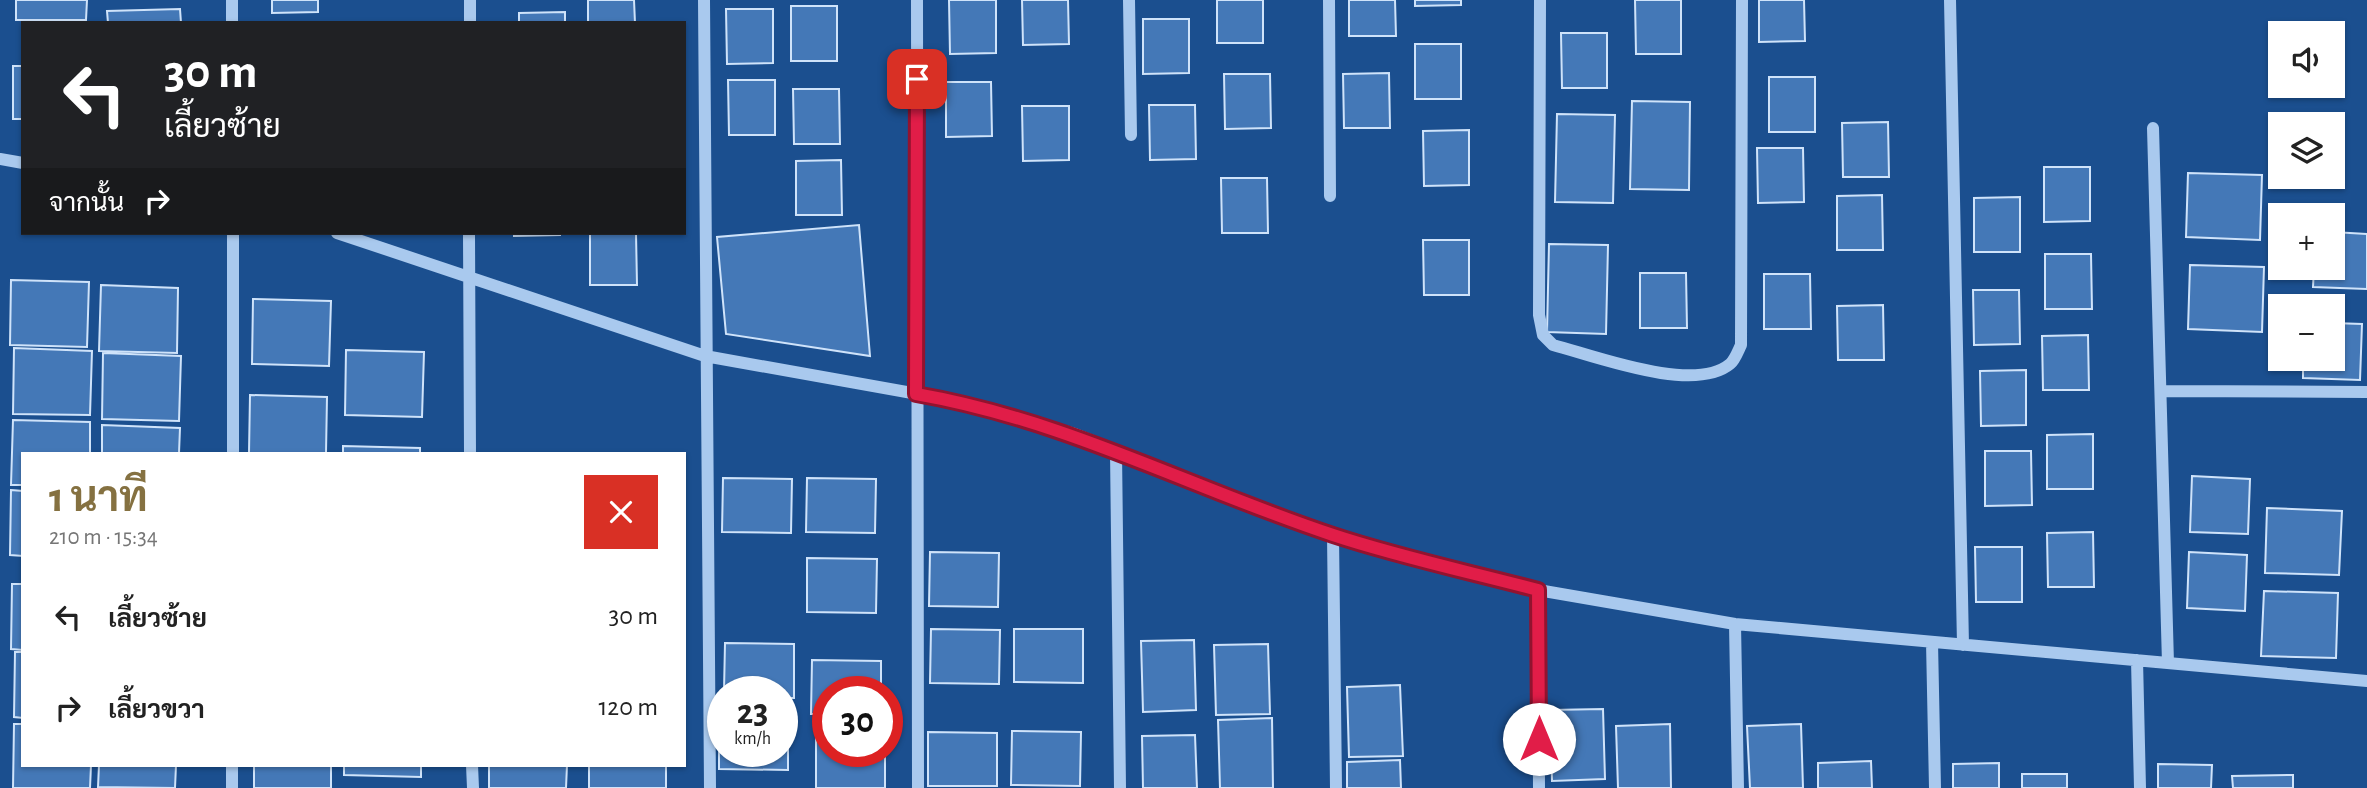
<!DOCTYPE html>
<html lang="th">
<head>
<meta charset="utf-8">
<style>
  :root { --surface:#fff; --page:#f2f2f2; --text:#222; --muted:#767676; --accent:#857141 }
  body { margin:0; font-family:"Alegreya Sans",Sarabun,sans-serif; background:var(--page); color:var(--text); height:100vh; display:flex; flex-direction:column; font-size:26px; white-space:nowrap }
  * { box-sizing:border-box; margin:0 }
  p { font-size:23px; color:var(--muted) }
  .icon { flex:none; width:38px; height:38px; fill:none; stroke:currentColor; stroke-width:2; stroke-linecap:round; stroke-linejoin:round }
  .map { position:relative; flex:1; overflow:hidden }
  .sheet { position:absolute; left:21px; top:452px; width:665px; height:315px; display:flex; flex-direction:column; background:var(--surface); border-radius:0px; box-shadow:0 2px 5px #0004 }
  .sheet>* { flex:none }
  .top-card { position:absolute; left:21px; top:21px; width:665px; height:214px; border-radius:0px; box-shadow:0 2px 5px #0004; background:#202124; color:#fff; overflow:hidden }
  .buttons { position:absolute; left:2268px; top:21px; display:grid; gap:14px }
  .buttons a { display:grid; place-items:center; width:77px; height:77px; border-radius:0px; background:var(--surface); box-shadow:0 2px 5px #0004; font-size:35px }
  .speed { position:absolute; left:707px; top:676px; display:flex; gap:14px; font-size:35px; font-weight:700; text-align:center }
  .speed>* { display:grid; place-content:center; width:91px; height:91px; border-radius:50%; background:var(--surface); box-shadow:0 2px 5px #0004; line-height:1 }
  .speed small { font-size:18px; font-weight:400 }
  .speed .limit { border:10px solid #d22; background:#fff; color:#111 }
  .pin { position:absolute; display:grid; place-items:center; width:60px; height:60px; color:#fff; margin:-30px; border-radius:14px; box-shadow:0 4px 10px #0006 }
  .me { position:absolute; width:77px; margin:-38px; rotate:0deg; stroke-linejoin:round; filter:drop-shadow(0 0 5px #0008) }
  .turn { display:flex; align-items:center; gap:24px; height:147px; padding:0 28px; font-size:32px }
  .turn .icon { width:91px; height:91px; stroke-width:2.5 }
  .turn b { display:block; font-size:49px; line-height:60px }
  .then { display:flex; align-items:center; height:66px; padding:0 28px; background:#0003; gap:14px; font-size:26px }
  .round { display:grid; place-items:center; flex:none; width:74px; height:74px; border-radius:0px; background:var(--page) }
  .headline { display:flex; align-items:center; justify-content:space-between; height:119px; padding:0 28px }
  h1 { font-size:42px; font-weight:700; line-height:52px; color:var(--accent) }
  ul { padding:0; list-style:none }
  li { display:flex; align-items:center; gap:21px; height:91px; padding:0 28px }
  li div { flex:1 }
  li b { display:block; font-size:26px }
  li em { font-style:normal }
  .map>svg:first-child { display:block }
  .building { fill:#4478b7; stroke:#cfe3fa; stroke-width:2 }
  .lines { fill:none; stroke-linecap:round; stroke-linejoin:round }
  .minor { stroke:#a9c9ee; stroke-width:12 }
  .route-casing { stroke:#92132f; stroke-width:18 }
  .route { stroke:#e11d48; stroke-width:12 }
</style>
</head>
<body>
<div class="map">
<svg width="2367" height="788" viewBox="0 0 2367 788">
  <rect width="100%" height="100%" fill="#1b4f8f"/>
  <path class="building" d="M16 0H87L86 20H16Z
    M272 0H318V12L272 13Z
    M588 0H634L635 23H588Z
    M949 0H996V53L950 54Z
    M1022 0H1068L1069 44 1023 45Z
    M1217 0H1263V43H1217Z
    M1349 0H1395L1396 36H1349Z
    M1415 0H1461V5L1415 6Z
    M1635 0H1681V54H1636Z
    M1759 0H1804L1805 41 1759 42Z
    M791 6H837V61H791Z
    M180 9 181 23H108L107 11Z
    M726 9H773V63L727 64Z
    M565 12V23H519V13Z
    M1143 19H1189V73L1143 74Z
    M1561 33H1607V88H1562Z
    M1415 44H1461V99H1415Z
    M13 66H23V119H13Z
    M1389 73 1390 128H1344L1343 74Z
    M1224 74H1270L1271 128 1225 129Z
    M1769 77H1815V132H1769Z
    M728 80H775V135H729Z
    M946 82H991L992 136 946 137Z
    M793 89H839L840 144H794Z
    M1632 101 1690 102 1689 190 1630 189Z
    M1149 105H1195L1196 159 1150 160Z
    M1022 106H1069V160L1023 161Z
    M1557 114 1615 115 1613 203 1555 202Z
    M1888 122 1889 177H1843L1842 123Z
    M1469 130V185L1424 186 1423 131Z
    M1757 148H1803L1804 202 1758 203Z
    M841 160 842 215H796V161Z
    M2044 167H2090V221L2044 222Z
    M2188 173 2262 175 2260 240 2186 237Z
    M1221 178H1267L1268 233H1222Z
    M1882 195 1883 250H1837V196Z
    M2020 197V252H1974V198Z
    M859 225 870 356 726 334 717 237Z
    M2333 232 2367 234V289L2313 287 2314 268H2333Z
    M514 233H560V235L514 236Z
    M590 233H636L637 285H590Z
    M1423 240H1469V295H1424Z
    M1549 244 1608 245 1606 334 1547 332Z
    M2045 254H2091L2092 309H2045Z
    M2190 265 2264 267 2262 332 2188 329Z
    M1640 273H1686L1687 328H1640Z
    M1764 274H1810L1811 329H1764Z
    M11 280 89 282 87 347 10 345Z
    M101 285 178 288 177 353 99 351Z
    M1973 290H2019L2020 344 1974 345Z
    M253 299 331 301 329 366 252 364Z
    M1883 305 1884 360H1838L1837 306Z
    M2333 323 2362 324 2360 380 2303 378V359H2333Z
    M2088 335 2089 390H2043L2042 336Z
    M14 348 92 351 90 415 13 414Z
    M346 350 424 352 422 417 345 415Z
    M103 353 181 356 179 421 102 419Z
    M2026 370V425L1981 426 1980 371Z
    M250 395 327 397 326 453H249Z
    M13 420 90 422V453H23V485H11Z
    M102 425 180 428 179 453H102Z
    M2093 434V489H2047V435Z
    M343 446 420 448V453H343Z
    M1985 451H2031L2032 505 1985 506Z
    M2192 476 2250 479 2248 534 2190 532Z
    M723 478 792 479 791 533 722 532Z
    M807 478 876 479 875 533 806 532Z
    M11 490 23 491V556L10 555Z
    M2267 508 2342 511 2339 575 2265 573Z
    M2093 532 2094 587H2048L2047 533Z
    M1975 547H2022V602H1976Z
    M930 552 999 553 998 607 929 606Z
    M2189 552 2247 555 2245 611 2187 608Z
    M807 558 877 559 876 613 807 612Z
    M12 584H23V650L11 649Z
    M2264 591 2338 593 2336 658 2261 656Z
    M931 629 1000 630 999 684 930 683Z
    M1014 629H1083V683L1014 682Z
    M1194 640 1196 710 1143 712 1141 641Z
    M725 643 794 644V698H782V691H724Z
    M1268 644 1270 714 1216 715 1214 645Z
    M15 652H23V718L14 717Z
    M812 660 881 661V691H828V714H811Z
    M1400 685 1403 756 1349 757 1347 687Z
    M1603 709 1605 779 1552 781 1550 710Z
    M719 715H723V751H782V716H788V770L719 769Z
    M1272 718 1273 788H1220L1218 720Z
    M14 724H23V765H91L90 788H13Z
    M1670 724 1671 788H1618L1616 726Z
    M1801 724 1803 788H1750L1747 726Z
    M1012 731 1081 732 1080 786 1011 785Z
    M928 732 997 733V786H928Z
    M1195 735 1197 788H1143L1142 736Z
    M816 739H828V751H885V788H816Z
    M1400 760 1401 788H1347V762Z
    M1871 761 1872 788H1818V763Z
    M1999 763V788H1953V764Z
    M2158 764 2212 765 2211 788H2158Z
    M99 765H176L175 788 98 787Z
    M254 765H331V788H254Z
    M344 765H421V777L344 775Z
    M489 765H567L566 788H489Z
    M589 765 666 766V788H589Z
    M2022 774H2067V788H2022Z
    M2293 775V788H2233L2232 776Z"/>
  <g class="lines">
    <path class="minor" d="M232 0V23
      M704 0 710 788
      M917 0 918 788
      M1129 0 1131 135
      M1329 0 1330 196
      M1540 0 1539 315 1543 335 1553 345C1595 356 1694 394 1730 364 1735 360 1738 351 1741 345L1742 0
      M1950 0 1963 645
      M470 23V0
      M2153 128 2168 663
      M0 159 23 163
      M337 233 705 356 968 403 1075 434 1333 535 1538 590 1735 624 2367 681
      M469 233 470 453
      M2162 391 2367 392
      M1116 451 1120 788
      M233 453V233
      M1333 535 1336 788
      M1538 590 1539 788
      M1735 624 1738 788
      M1932 642 1935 788
      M2137 660 2140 788
      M472 765 473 788
      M232 788V765"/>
  </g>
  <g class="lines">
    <defs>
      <path id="route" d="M917 79 916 394C1066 420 1191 488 1333 535 1399 557 1470 572 1538 590L1539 739"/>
    </defs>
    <use href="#route" class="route-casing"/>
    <use href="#route" class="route"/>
  </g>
</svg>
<div class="buttons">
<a><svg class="icon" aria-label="sound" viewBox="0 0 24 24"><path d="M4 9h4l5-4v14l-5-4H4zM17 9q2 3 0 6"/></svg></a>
<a><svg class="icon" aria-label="layers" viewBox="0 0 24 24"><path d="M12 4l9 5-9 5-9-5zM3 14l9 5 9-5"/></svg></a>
<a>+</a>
<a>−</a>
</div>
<div class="speed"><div>23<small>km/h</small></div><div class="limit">30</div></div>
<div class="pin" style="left:917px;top:79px;background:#d93025"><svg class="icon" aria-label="arrive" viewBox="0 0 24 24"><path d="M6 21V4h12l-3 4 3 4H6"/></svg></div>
<svg class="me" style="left:1539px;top:739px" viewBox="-20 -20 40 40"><circle r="19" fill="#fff"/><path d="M0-13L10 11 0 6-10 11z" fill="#e11d48"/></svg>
<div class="top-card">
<div class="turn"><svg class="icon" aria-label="left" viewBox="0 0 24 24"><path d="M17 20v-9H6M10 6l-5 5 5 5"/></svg><div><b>30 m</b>เลี้ยวซ้าย</div></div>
<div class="then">จากนั้น<svg class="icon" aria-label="right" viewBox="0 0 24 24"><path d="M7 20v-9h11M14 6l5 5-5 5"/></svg></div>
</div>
<section class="sheet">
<div class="headline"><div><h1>1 นาที</h1><p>210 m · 15:34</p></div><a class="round" style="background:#d93025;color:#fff"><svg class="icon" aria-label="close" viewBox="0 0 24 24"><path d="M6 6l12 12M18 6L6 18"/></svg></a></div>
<ul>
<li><svg class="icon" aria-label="left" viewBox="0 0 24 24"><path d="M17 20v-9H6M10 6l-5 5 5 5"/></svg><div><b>เลี้ยวซ้าย</b></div><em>30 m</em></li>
<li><svg class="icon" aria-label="right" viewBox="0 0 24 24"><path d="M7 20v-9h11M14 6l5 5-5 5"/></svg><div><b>เลี้ยวขวา</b></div><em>120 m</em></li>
</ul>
</section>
</div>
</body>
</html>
